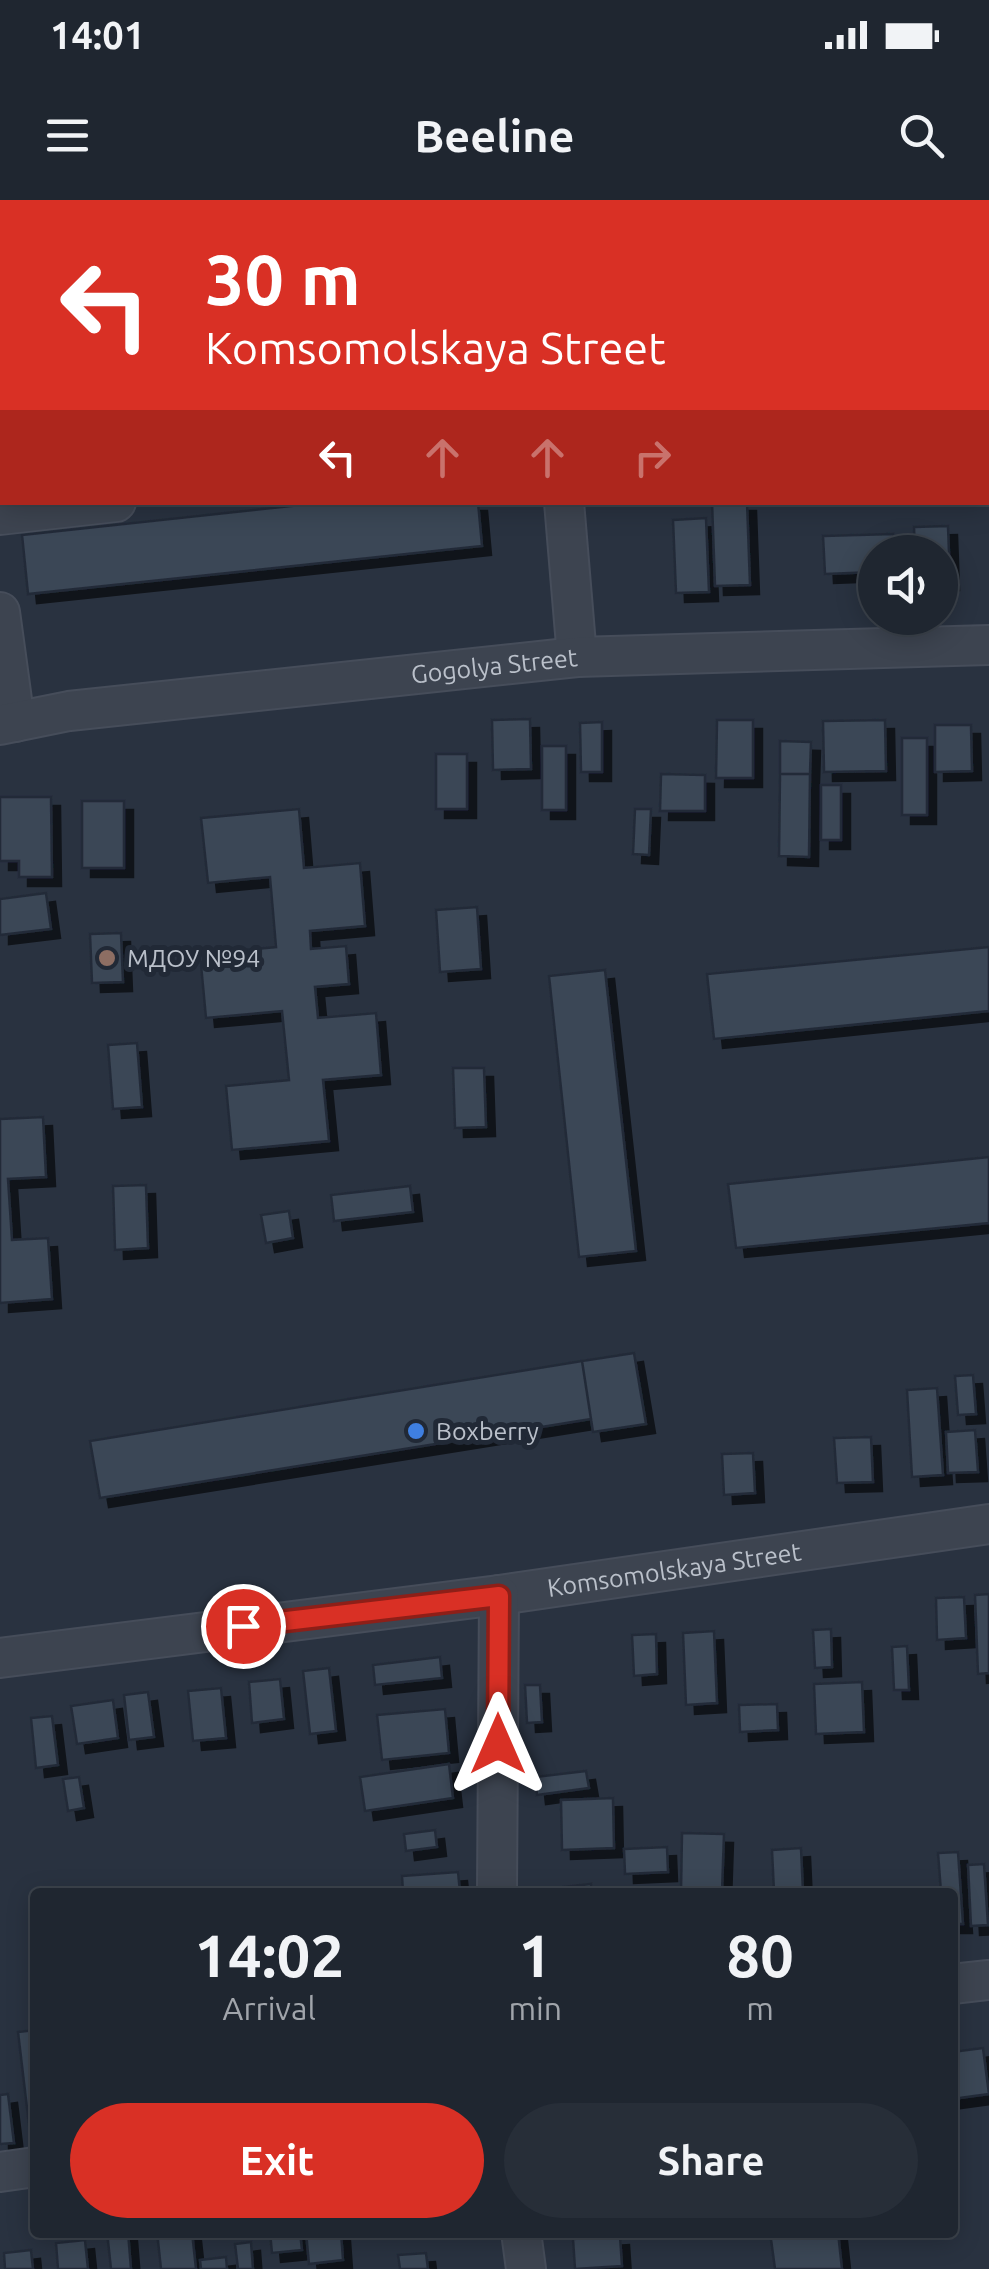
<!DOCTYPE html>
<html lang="en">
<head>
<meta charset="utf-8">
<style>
  :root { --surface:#1f2630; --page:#272e38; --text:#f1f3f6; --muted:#a1a5ab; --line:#3c434c; --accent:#d93025 }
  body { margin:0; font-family:Ubuntu,sans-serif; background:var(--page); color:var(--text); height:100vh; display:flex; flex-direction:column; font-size:38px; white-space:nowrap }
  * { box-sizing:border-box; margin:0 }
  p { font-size:32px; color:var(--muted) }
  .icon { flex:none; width:55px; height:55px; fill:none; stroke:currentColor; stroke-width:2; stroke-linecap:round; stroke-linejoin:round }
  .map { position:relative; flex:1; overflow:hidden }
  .drawer { position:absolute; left:30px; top:1688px; width:928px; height:350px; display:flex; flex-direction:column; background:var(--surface); border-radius:10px; box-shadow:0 5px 25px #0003,0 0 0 2px var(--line) }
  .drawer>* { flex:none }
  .guide { position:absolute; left:0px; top:0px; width:990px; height:305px; box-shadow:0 5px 25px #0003,0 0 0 2px var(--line); background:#d93025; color:#fff; overflow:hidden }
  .buttons { position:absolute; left:858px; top:335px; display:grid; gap:20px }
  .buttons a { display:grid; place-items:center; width:100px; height:100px; border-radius:50%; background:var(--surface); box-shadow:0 5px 25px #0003,0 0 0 2px var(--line); font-size:50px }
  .pin { position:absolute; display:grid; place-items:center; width:85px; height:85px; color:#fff; margin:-42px; border:5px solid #fff; border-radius:50%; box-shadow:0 2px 10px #0007 }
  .me { position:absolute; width:110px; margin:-55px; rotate:0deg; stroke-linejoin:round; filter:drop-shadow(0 0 8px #0008) }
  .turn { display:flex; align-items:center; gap:35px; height:210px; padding:0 40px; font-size:45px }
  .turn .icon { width:130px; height:130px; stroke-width:2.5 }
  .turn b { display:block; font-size:70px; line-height:85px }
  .lanes { display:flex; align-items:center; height:95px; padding:0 40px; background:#0003; justify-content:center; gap:50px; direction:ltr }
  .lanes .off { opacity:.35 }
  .eta { display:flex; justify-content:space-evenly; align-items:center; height:170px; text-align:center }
  .eta b { font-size:60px; font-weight:600; line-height:70px }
  .action { display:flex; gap:20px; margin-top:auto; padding:20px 40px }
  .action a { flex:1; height:115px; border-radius:60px; background:var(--accent); color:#fff; font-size:40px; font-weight:600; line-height:115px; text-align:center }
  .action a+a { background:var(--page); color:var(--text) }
  .status { display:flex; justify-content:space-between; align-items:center; height:70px; padding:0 50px; background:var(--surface); direction:ltr }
  .status svg { height:28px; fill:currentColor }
  header { display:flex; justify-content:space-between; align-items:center; height:130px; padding:0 40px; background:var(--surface); font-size:45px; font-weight:600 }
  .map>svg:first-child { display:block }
  .building { fill:#3b4656; stroke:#232b38; stroke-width:2.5; filter:url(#shadow) }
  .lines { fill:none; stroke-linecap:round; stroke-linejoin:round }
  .minor-casing { stroke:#464d5a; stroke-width:42 }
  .minor { stroke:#3d4450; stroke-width:38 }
  .route-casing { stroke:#8d1f18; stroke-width:25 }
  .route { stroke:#d93025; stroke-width:18 }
  .education-dot { fill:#8d6e63; stroke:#212936; stroke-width:4 }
  .shop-dot { fill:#3f7fe0; stroke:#212936; stroke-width:4 }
  .labels { text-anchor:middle; stroke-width:10; stroke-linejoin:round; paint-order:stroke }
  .street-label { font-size:25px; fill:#bac0ca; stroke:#212936 }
  .poi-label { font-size:25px; fill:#bac0ca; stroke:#212936; text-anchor:start }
</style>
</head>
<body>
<div class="status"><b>14:01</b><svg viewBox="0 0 49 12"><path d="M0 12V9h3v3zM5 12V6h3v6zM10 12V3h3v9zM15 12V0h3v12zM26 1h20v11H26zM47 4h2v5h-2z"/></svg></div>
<header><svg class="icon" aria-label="menu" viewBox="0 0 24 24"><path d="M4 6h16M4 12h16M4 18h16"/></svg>Beeline<svg class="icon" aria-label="search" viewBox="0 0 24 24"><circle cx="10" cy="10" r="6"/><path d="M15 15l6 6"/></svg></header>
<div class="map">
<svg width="989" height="2069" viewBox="0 0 989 2069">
  <defs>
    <filter id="shadow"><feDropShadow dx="9" dy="9" stdDeviation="0" flood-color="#0009"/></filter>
  </defs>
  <rect width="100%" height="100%" fill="#293240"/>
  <path class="building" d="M0 0H465V2H2L0 62Z
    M538 0H895V2H539Z
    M328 302H478L482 346 28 394 22 335Z
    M712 302H747L750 385 715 386Z
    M706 318 709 392 676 393 673 320Z
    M948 326 950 381 940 382V352H915L914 327Z
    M893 334 894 352H875V372L825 374 823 336Z
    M530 519 531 569 493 570 492 520Z
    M717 520H753V578H716Z
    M885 520 886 571 824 572 823 521Z
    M602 522V572H581L580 523Z
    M935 525H971L972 571 935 572Z
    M902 538H927V615H902Z
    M780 541 811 542 810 574H780Z
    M542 546H566V610H542Z
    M436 554H467V609H436Z
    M661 574 705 575V611H660Z
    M780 574H810L809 657 779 656Z
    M821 585H841V640H821Z
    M0 597H51L52 677H19V661H0Z
    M82 601H124V668H82Z
    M299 609 304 668 360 663 365 726 310 731 311 749 346 746 349 784 315 787 318 818 376 813 381 875 323 880 329 941 232 950 226 886 289 880 282 811 206 818 200 754 276 747 270 677 208 683 201 618Z
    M635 609H651L649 655 633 654Z
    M46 693 51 729 0 735V699Z
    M477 707 481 769 440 772 436 710Z
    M121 733 123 782 92 783 90 734Z
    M989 747V811L714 839 707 774Z
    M605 770 636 1051 579 1057 549 776Z
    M137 843 142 907 113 909 108 845Z
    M453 868H484L486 927 455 928Z
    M43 917 46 977 8 979 12 1040 48 1038 52 1099 0 1103V919Z
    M989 957V1023L736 1048 728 984Z
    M146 985 148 1048 115 1050 113 986Z
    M410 986 413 1012 334 1021 331 995Z
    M289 1011 293 1038 266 1043 261 1015Z
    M634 1153 646 1224 593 1232 582 1161Z
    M582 1161 591 1219 100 1298 90 1241Z
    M973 1175 976 1214 958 1215 955 1176Z
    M937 1188 943 1275 912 1277 907 1190Z
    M975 1230 978 1272 948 1273 946 1232Z
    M871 1237 873 1282 837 1283 834 1238Z
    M753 1253 755 1293 724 1295 722 1254Z
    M989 1394V1473L978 1474 975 1395Z
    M964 1397 966 1438 937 1440 936 1398Z
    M831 1429 832 1467 815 1468 813 1430Z
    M714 1431 717 1503 686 1505 683 1433Z
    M656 1434 657 1474 634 1476 632 1435Z
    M907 1446 909 1490H894L892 1447Z
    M440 1457 442 1478 375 1485 373 1465Z
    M329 1468 336 1531 310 1534 303 1471Z
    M280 1479 284 1519 252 1523 249 1482Z
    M862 1482 864 1532 816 1534 814 1484Z
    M525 1485H540L542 1522 527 1523Z
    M221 1488 226 1538 193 1541 188 1491Z
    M148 1492 154 1537 129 1540 124 1495Z
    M113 1500 118 1538 77 1544 71 1506Z
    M777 1504 778 1530 740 1532 739 1505Z
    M445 1509 449 1553 382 1560 377 1515Z
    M52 1516 58 1565 36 1568 31 1518Z
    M449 1564 453 1598 365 1611 360 1577Z
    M586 1571 589 1588 537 1595 535 1577Z
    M79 1577 84 1608 68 1611 63 1579Z
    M613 1598 614 1648 562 1650 561 1600Z
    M435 1630 437 1647 406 1651 404 1634Z
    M682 1633 724 1634 722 1692H681Z
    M667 1647 668 1672 625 1674 624 1649Z
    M801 1648 803 1692H774L772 1650Z
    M958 1652 963 1724H952V1692H941L938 1653Z
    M984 1664 988 1725 971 1726 968 1665Z
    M458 1672 460 1692H403L402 1676Z
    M591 1684 592 1692H545V1689Z
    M35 1830V1941L31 1942 18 1832Z
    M983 1848 989 1894 952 1899V1852Z
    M8 1894 14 1943 0 1944V1895Z
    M107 2032H128L131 2069H111Z
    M157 2032H192L196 2069H161Z
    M270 2032H300L302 2050 272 2053Z
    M306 2032H341L343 2060 309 2064Z
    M770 2032H838L842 2069H775Z
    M620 2036 622 2066 575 2069 573 2039Z
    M85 2040 88 2069H58L56 2043Z
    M251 2042 253 2069H238L235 2044Z
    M31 2050 33 2069H5L4 2053Z
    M426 2053 428 2069H400L398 2055Z
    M226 2057 227 2069H201L200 2060Z"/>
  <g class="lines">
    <defs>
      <g id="minor">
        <path d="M564 302 577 457"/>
        <path d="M0 315 116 302"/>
        <path d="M0 412 15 522"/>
        <path id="s1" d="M0 525 69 511 577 457 989 445"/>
        <path id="s2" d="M0 1458 499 1395 989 1324"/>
        <path d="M497 1692 499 1395"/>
        <path d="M952 1784 989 1780"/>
        <path d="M0 1972 35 1967"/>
        <path d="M521 2032 526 2069"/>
      </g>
    </defs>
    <use href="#minor" class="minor-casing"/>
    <use href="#minor" class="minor"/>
  </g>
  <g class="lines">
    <defs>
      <path id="route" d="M243 1426 499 1396 498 1544"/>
    </defs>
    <use href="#route" class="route-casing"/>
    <use href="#route" class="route"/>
  </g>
  <circle class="education-dot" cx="107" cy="758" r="10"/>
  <circle class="shop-dot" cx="416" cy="1231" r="10"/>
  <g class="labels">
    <g class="street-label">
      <text dy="9" stroke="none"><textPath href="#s1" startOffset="498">Gogolya Street</textPath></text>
      <text dy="9" stroke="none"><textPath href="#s2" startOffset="680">Komsomolskaya Street</textPath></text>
    </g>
    <g class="poi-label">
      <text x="127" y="767">МДОУ №94</text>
      <text x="436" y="1240">Boxberry</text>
    </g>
  </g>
</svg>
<div class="buttons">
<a><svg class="icon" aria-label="sound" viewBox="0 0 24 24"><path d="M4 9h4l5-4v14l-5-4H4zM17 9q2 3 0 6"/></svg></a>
</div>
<div class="pin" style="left:243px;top:1426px;background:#d93025"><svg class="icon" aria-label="arrive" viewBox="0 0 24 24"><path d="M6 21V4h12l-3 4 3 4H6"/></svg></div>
<svg class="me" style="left:498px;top:1544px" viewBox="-20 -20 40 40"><path d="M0-17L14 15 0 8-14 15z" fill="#d93025" stroke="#fff" stroke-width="4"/></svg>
<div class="guide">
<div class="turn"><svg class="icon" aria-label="left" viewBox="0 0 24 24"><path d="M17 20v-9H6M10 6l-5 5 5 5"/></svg><div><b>30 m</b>Komsomolskaya Street</div></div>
<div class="lanes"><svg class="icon" aria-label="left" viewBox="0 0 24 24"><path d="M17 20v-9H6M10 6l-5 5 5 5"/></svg><svg class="icon off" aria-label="ahead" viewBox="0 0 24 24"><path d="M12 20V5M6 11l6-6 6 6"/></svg><svg class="icon off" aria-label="ahead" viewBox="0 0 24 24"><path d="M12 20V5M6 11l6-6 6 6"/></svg><svg class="icon off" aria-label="right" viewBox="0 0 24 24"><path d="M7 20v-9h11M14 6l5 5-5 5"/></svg></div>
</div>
<section class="drawer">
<div class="eta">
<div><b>14:02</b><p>Arrival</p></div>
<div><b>1</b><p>min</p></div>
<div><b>80</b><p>m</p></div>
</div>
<div class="action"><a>Exit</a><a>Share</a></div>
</section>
</div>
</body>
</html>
